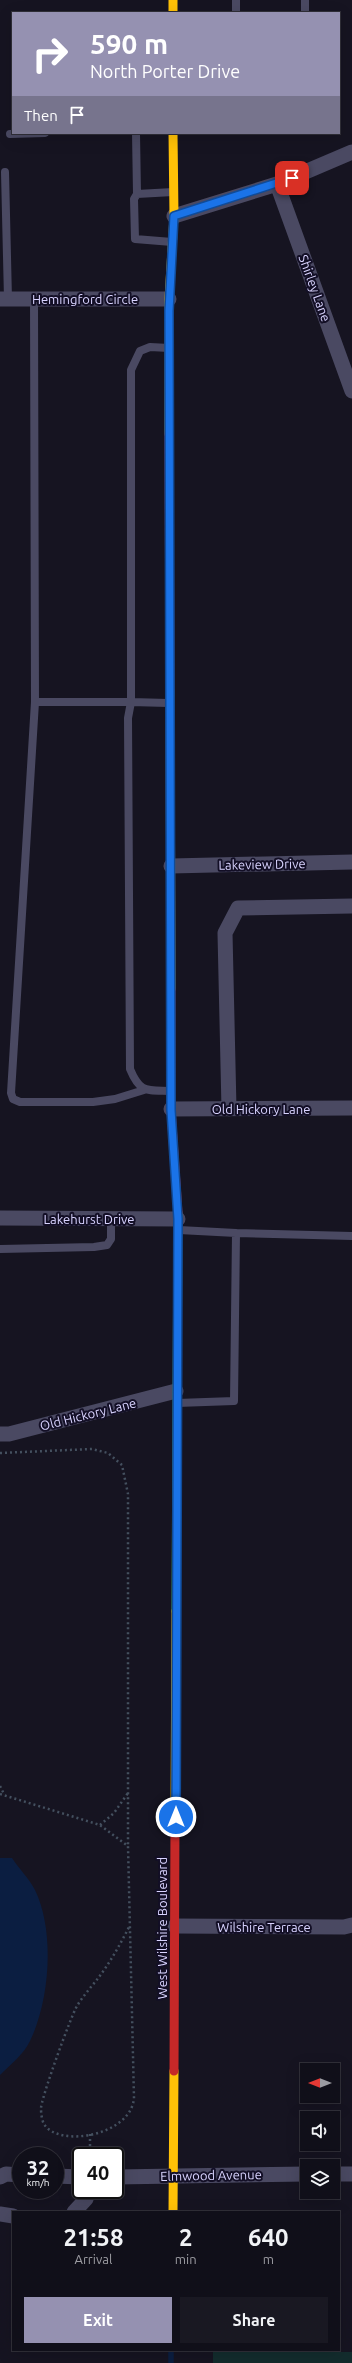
<!DOCTYPE html>
<html lang="en">
<head>
<meta charset="utf-8">
<style>
  :root { --surface:#100f19; --page:#191822; --text:#f1f3f6; --muted:#9c9ca2; --line:#302f38; --accent:#9591b1 }
  body { margin:0; font-family:Ubuntu,sans-serif; background:var(--page); color:var(--text); height:100vh; display:flex; flex-direction:column; font-size:15px; white-space:nowrap }
  * { box-sizing:border-box; margin:0 }
  p { font-size:13px; color:var(--muted) }
  .icon { flex:none; width:22px; height:22px; fill:none; stroke:currentColor; stroke-width:2; stroke-linecap:round; stroke-linejoin:round }
  .map { position:relative; flex:1; overflow:hidden }
  .side { position:absolute; left:12px; top:2211px; width:328px; height:140px; display:flex; flex-direction:column; background:var(--surface); border-radius:0px; box-shadow:0 4px 16px #0002,0 0 0 1px var(--line) }
  .side>* { flex:none }
  .hud { position:absolute; left:12px; top:12px; width:328px; height:122px; border-radius:0px; box-shadow:0 4px 16px #0002,0 0 0 1px var(--line); background:#9591b1; color:#fff; overflow:hidden }
  .needle { width:26px; rotate:270deg }
  .buttons { position:absolute; left:300px; top:2063px; display:grid; gap:8px }
  .buttons a { display:grid; place-items:center; width:40px; height:40px; border-radius:0px; background:var(--surface); box-shadow:0 4px 16px #0002,0 0 0 1px var(--line); font-size:20px }
  .speed { position:absolute; left:12px; top:2147px; display:flex; gap:8px; font-size:20px; font-weight:700; text-align:center }
  .speed>* { display:grid; place-content:center; width:52px; height:52px; border-radius:50%; background:var(--surface); box-shadow:0 4px 16px #0002,0 0 0 1px var(--line); line-height:1 }
  .speed small { font-size:10px; font-weight:400 }
  .speed .limit { border:2px solid #111; border-radius:6px; background:#fff; color:#111 }
  .pin { position:absolute; display:grid; place-items:center; width:34px; height:34px; color:#fff; margin:-17px; border-radius:8px; box-shadow:0 2px 6px #0006 }
  .me { position:absolute; width:44px; margin:-22px; rotate:0deg; stroke-linejoin:round; filter:drop-shadow(0 0 3px #0008) }
  .turn { display:flex; align-items:center; gap:14px; height:84px; padding:0 12px; font-size:18px }
  .turn .icon { width:52px; height:52px; stroke-width:2.5 }
  .turn b { display:block; font-size:28px; line-height:34px }
  .then { display:flex; align-items:center; height:38px; padding:0 12px; background:#0003; gap:8px; font-size:15px }
  .eta { display:flex; justify-content:space-evenly; align-items:center; height:68px; text-align:center }
  .eta b { font-size:24px; font-weight:700; line-height:28px }
  .button { display:flex; gap:8px; margin-top:auto; padding:8px 12px }
  .button a { flex:1; height:46px; border-radius:0px; background:var(--accent); color:#fff; font-size:16px; font-weight:700; line-height:46px; text-align:center }
  .button a+a { background:var(--page); color:var(--text) }
  .map>svg:first-child { display:block }
  .green { fill:#132c2d }
  .water { fill:#0b1e41 }
  .lines { fill:none; stroke-linecap:round; stroke-linejoin:round }
  .stream { stroke:#0b1e41; stroke-width:5.5 }
  .path { stroke:#44505f; stroke-width:2.5; stroke-dasharray:2 3; stroke-linecap:butt }
  .lane { stroke:#4a4962; stroke-width:8 }
  .street { stroke:#4a4962; stroke-width:15 }
  .fast { stroke:#4caf50; stroke-width:9 }
  .slow { stroke:#ffc107; stroke-width:9 }
  .jam { stroke:#c62828; stroke-width:9 }
  .route-casing { stroke:#114b97; stroke-width:10 }
  .route { stroke:#1a73e8; stroke-width:7 }
  .labels { text-anchor:middle; stroke-width:4; stroke-linejoin:round; paint-order:stroke }
  .street-label { font-size:13px; fill:#d9d4ff; stroke:#130f26 }
</style>
</head>
<body>
<div class="map">
<svg width="352" height="2363" viewBox="0 0 352 2363">
  <rect width="100%" height="100%" fill="#161421"/>
  <path class="green" d="M213 2352H352V2363H213Z"/>
  <path class="water" d="M0 1858H12C19 1869 29 1878 35 1890 55 1931 50 2000 30 2041 24 2054 10 2065 0 2075Z"/>
  <g class="lines">
    <path class="stream" d="M171 2363V2350"/>
    <path class="path" d="M0 1453 92 1449 108 1453 122 1465 128 1494V1846
      M0 1786 4 1794
      M0 1794 100 1825 128 1846 134 2098C131 2136 58 2148 44 2124 42 2121 41 2113 41 2109 40 2101 71 2016 77 2006 83 1996 92 1986 99 1977 111 1961 121 1943 130 1925
      M100 1825 114 1813 128 1793
      M90 2156V2134"/>
    <path class="lane" d="M305 0V13
      M236 13V0
      M136 133 137 194
      M10 134 45 133
      M5 172 8 299
      M172 242 135 239 134 199 137 194 173 192
      M34 299 35 702 11 1093 13 1099 20 1102H93L115 1099 144 1090
      M35 702H131V370L140 351 150 347 169 348
      M168 703 131 702 128 718 130 1069C140 1093 146 1090 170 1091
      M236 1233 352 1236
      M0 1249 94 1247 107 1245 111 1239V1219
      M177 1403 234 1401 236 1233 179 1230"/>
    <path class="street" d="M277 184 352 391
      M174 216 277 184 352 152
      M0 299H169
      M171 866 352 862
      M171 1109 352 1108
      M229 1109 225 933 238 908 352 906
      M0 1218 178 1219
      M0 1434H9L176 1391
      M175 1926 344 1927 352 1925
      M333 2174H352
      M55 2176 81 2177
      M0 2177 6 2174 21 2175
      M115 2177 307 2174
      M74 2212 86 2199 88 2190
      M0 2214 13 2216"/>
    <path class="fast" d="M176 1611 178 1213"/>
    <path class="slow" d="M173 0V13
      M169 434V299L174 216 173 133
      M170 691 171 989
      M175 1820 176 1611
      M173 2212 174 2071"/>
    <path class="jam" d="M169 434 170 691
      M171 989V1109L178 1213
      M174 2071 175 1820"/>
  </g>
  <g class="lines">
    <defs>
      <path id="route" d="M176 1817 178 1219 171 1110 169 311 174 216 292 178"/>
    </defs>
    <use href="#route" class="route-casing"/>
    <use href="#route" class="route"/>
  </g>
  <g class="labels">
    <g class="street-label">
      <text transform="translate(315 288) rotate(70)" y="5">Shirley Lane</text>
      <text x="85" y="304">Hemingford Circle</text>
      <text transform="translate(262 864) rotate(-1)" y="5">Lakeview Drive</text>
      <text x="261" y="1114">Old Hickory Lane</text>
      <text x="89" y="1224">Lakehurst Drive</text>
      <text transform="translate(88 1414) rotate(-14)" y="5">Old Hickory Lane</text>
      <text x="264" y="1932">Wilshire Terrace</text>
      <text transform="translate(162 1928) rotate(-90)" y="5">West Wilshire Boulevard</text>
      <text transform="translate(211 2175) rotate(-1)" y="5">Elmwood Avenue</text>
    </g>
  </g>
</svg>
<div class="buttons">
<a><svg class="needle" viewBox="-14 -14 28 28"><path d="M0-13l5 13h-10z" fill="#e53935"/><path d="M0 13l5-13h-10z" fill="#9c9ca2"/></svg></a>
<a><svg class="icon" aria-label="sound" viewBox="0 0 24 24"><path d="M4 9h4l5-4v14l-5-4H4zM17 9q2 3 0 6"/></svg></a>
<a><svg class="icon" aria-label="layers" viewBox="0 0 24 24"><path d="M12 4l9 5-9 5-9-5zM3 14l9 5 9-5"/></svg></a>
</div>
<div class="speed"><div>32<small>km/h</small></div><div class="limit">40</div></div>
<div class="pin" style="left:292px;top:178px;background:#d93025"><svg class="icon" aria-label="arrive" viewBox="0 0 24 24"><path d="M6 21V4h12l-3 4 3 4H6"/></svg></div>
<svg class="me" style="left:176px;top:1817px" viewBox="-20 -20 40 40"><circle r="17" fill="#1a73e8" stroke="#fff" stroke-width="3"/><path d="M0-11L8 9 0 5-8 9z" fill="#fff"/></svg>
<div class="hud">
<div class="turn"><svg class="icon" aria-label="right" viewBox="0 0 24 24"><path d="M7 20v-9h11M14 6l5 5-5 5"/></svg><div><b>590 m</b>North Porter Drive</div></div>
<div class="then">Then<svg class="icon" aria-label="arrive" viewBox="0 0 24 24"><path d="M6 21V4h12l-3 4 3 4H6"/></svg></div>
</div>
<section class="side">
<div class="eta">
<div><b>21:58</b><p>Arrival</p></div>
<div><b>2</b><p>min</p></div>
<div><b>640</b><p>m</p></div>
</div>
<div class="button"><a>Exit</a><a>Share</a></div>
</section>
</div>
</body>
</html>
